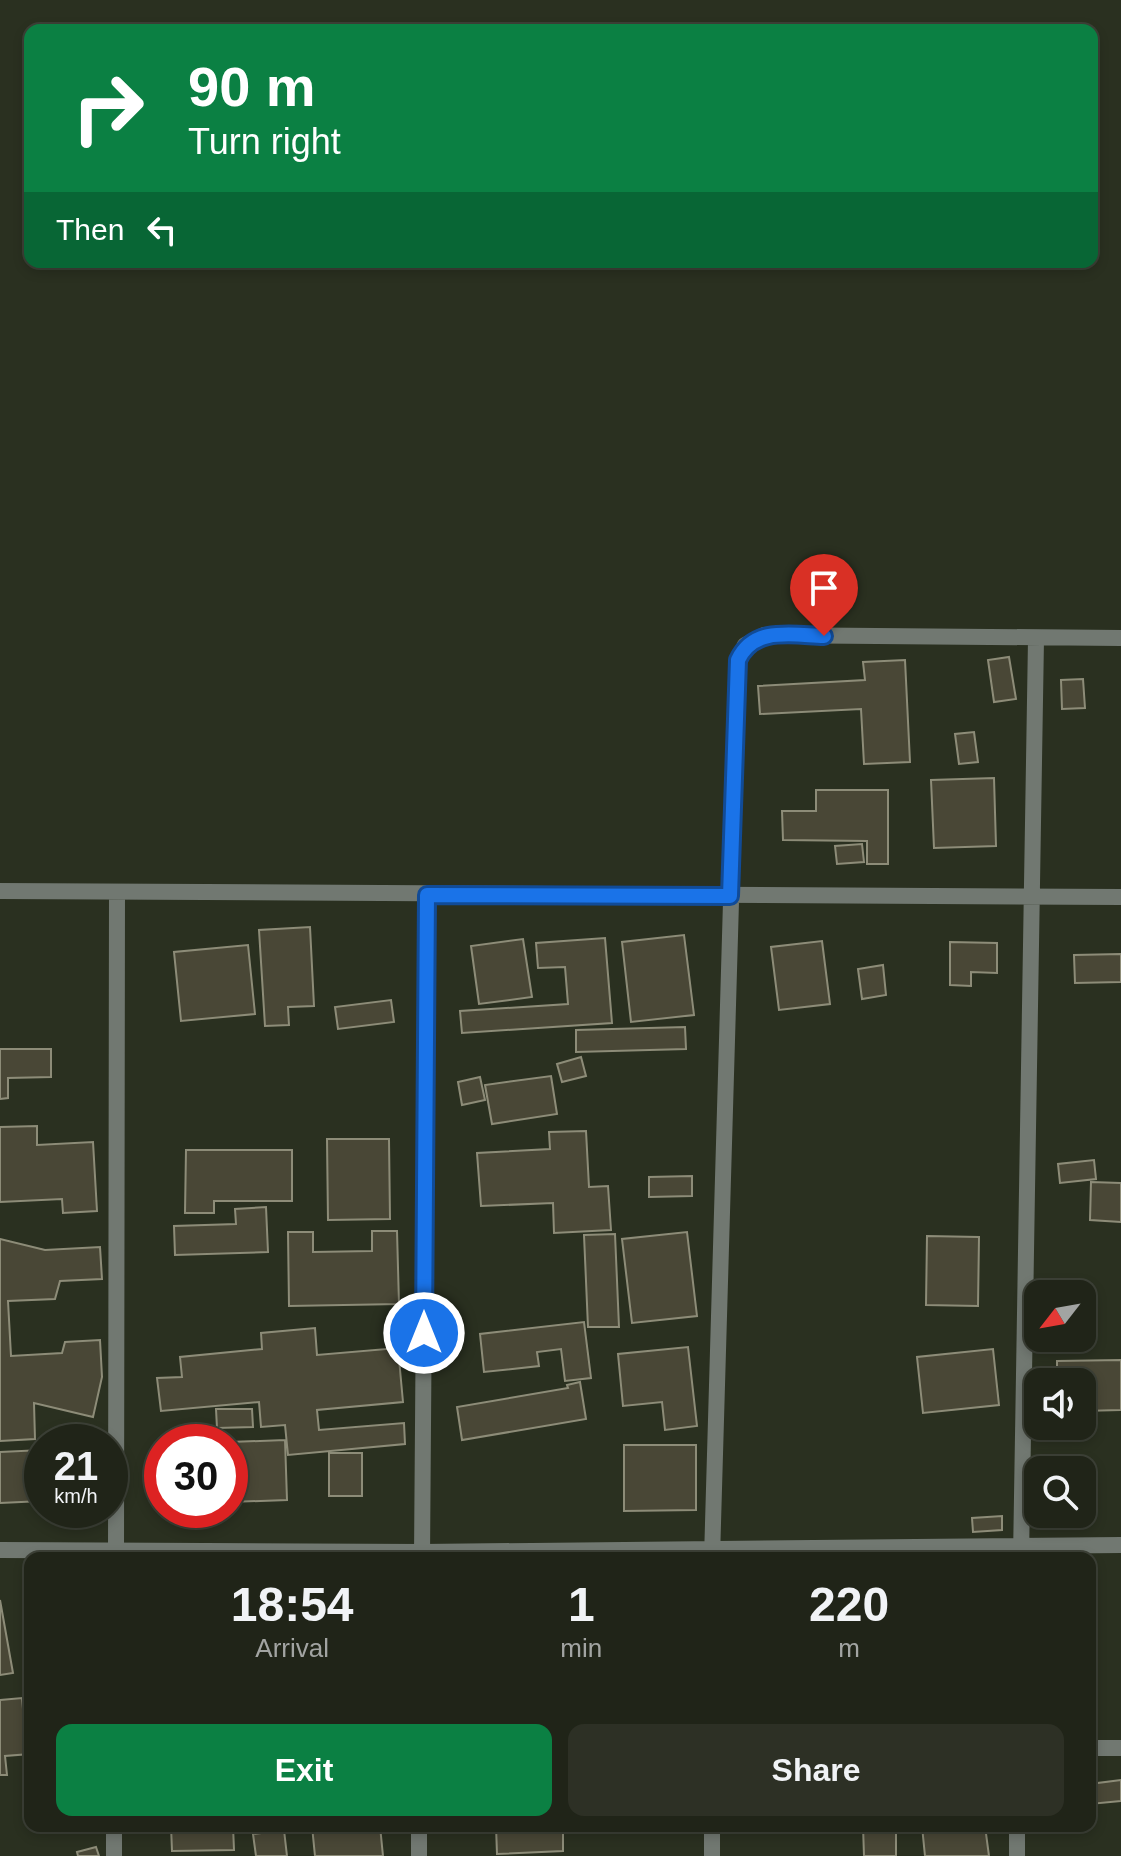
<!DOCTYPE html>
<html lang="en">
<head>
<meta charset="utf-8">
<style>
  :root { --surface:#202418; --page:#2d3025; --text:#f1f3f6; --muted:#a2a4a2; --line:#3d4137; --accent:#0b8043 }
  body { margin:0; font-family:Helvetica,sans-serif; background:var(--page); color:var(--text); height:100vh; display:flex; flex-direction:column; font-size:30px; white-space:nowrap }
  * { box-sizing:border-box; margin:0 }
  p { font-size:26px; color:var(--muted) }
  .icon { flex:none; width:44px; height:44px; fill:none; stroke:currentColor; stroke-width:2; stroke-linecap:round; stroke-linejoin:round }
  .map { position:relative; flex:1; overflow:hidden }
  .panel { position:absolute; left:24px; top:1552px; width:1072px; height:280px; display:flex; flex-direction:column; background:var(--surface); border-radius:16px; box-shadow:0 4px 12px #0003,0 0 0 2px var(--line) }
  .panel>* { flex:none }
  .guide { position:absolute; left:24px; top:24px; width:1074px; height:244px; border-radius:16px; box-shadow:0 4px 12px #0003,0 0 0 2px var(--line); background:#0b8043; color:#fff; overflow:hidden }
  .needle { width:52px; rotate:239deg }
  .tools { position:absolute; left:1024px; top:1280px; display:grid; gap:16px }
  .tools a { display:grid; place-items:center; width:72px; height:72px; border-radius:16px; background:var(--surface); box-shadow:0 4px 12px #0003,0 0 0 2px var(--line); font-size:40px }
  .speed { position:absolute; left:24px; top:1424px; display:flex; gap:16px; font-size:40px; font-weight:700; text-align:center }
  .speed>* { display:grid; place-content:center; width:104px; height:104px; border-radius:50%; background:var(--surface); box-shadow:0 4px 12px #0003,0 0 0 2px var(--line); line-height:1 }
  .speed small { font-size:20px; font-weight:400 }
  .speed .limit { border:12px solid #d22; background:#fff; color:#111 }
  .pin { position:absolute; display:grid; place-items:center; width:68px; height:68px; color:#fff; margin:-82px -34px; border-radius:50% 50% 50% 0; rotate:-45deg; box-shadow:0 0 8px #0007 }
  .pin .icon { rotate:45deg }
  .me { position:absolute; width:88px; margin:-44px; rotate:0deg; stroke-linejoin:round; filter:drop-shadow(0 0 6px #0008) }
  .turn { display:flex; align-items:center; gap:28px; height:168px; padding:0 32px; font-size:36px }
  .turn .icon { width:104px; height:104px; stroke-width:2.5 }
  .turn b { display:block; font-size:56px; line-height:68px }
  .then { display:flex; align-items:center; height:76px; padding:0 32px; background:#0003; gap:16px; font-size:30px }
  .eta { display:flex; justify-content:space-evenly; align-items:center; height:136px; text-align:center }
  .eta b { font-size:48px; font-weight:700; line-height:56px }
  .cta { display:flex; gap:16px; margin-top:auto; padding:16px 32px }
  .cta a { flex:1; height:92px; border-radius:16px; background:var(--accent); color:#fff; font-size:32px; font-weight:700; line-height:92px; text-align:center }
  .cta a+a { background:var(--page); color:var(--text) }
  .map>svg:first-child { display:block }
  .building { fill:#494736; stroke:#8d8c78; stroke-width:2 }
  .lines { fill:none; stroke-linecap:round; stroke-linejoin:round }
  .minor { stroke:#717871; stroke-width:16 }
  .route-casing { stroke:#114b97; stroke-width:20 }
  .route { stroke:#1a73e8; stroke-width:14 }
</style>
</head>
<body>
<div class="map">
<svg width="1121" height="1856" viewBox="0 0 1121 1856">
  <rect width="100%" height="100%" fill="#2a3020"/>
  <path class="building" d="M1009 657 1016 699 994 702 988 660Z
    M905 660 910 762 864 764 861 709 760 714 758 686 865 680 863 662Z
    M1083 679 1085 708 1062 709 1061 680Z
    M974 732 978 762 959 764 955 734Z
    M994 778 996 846 934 848 931 780Z
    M816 790H888V864H867V841L783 840 782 811H816Z
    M862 844 864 862 837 864 835 846Z
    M310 927 314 1006 288 1007 289 1025 265 1026 259 930Z
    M684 935 694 1015 631 1022 622 942Z
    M605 938 612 1023 462 1033 460 1011 568 1004 565 967 538 968 536 943Z
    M523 939 532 997 479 1004 471 946Z
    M822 941 830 1004 779 1010 771 947Z
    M950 942 997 943V973L971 972V986L950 985Z
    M248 945 255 1014 181 1021 174 952Z
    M1121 954V982L1075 983 1074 955Z
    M883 965 886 995 862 999 858 969Z
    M391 1000 394 1022 338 1029 335 1007Z
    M685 1027 686 1049 576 1052V1030Z
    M0 1049H51V1077L8 1078V1098L0 1099Z
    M581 1057 586 1076 562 1082 557 1064Z
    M551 1076 557 1114 492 1124 485 1085Z
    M480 1077 485 1100 462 1105 458 1082Z
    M37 1126V1145L93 1142 97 1211 63 1213 62 1199 0 1202V1127Z
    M586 1131 589 1187 608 1186 611 1230 554 1233 553 1203 481 1206 477 1153 550 1149 549 1132Z
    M327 1139H389L390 1219 328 1220Z
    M186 1150H292V1201H214V1213H185Z
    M1094 1160 1096 1179 1060 1183 1058 1164Z
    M692 1176V1196L649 1197V1177Z
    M1091 1182 1121 1183V1222L1090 1220Z
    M266 1207 268 1252 175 1255 174 1226 236 1224 235 1209Z
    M372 1231H397L399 1304 289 1306 288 1232H313V1252L372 1251Z
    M687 1232 697 1316 632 1323 622 1239Z
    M615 1234 619 1327H588L584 1235Z
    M927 1236 979 1237 978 1306 926 1305Z
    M0 1239 45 1250 100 1247 102 1279 60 1281 55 1299 8 1301 11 1356 62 1353 65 1342 100 1340 102 1377 93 1417 34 1403 35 1439 0 1441Z
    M584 1322 591 1378 565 1381 561 1349 537 1352 539 1366 484 1372 480 1334Z
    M315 1328 317 1355 398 1348 403 1402 317 1410 319 1430 404 1423 405 1444 288 1455 285 1425 261 1427 259 1402 161 1411 157 1378 182 1377 180 1357 262 1349 261 1333Z
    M688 1347 697 1426 665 1430 662 1402 623 1406 618 1354Z
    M993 1349 999 1405 923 1413 917 1357Z
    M1121 1360V1410L1082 1411V1382H1057V1361Z
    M580 1382 586 1419 462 1440 457 1407 568 1388 567 1385Z
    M216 1409H252L253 1427 217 1428Z
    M285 1440 287 1500 230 1502V1442Z
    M624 1445H696V1510L624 1511Z
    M42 1450V1501L0 1503V1452Z
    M329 1453H362V1496H329Z
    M60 1510H94V1514L61 1516Z
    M182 1510H210V1516L182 1517Z
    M1002 1516V1530L973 1532 972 1518Z
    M0 1600 13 1673 0 1675Z
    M22 1698 25 1731 30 1730V1754L5 1756 7 1775H0V1700Z
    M1121 1780V1801L1090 1804V1784Z
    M171 1826H233L234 1850 172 1851Z
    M260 1826H287V1828L260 1830Z
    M312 1826H380L383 1856H315Z
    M496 1826H627V1831L563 1833V1851L497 1854Z
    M863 1826H896V1856H864Z
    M922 1826H985L989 1856H925Z
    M284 1830 287 1856H256L253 1834Z
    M96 1847 99 1856H78L77 1852Z"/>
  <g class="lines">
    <path class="minor" d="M0 891 1121 897
      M0 1550 422 1552 1121 1545
      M116 1558 117 892
      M422 1558 427 895
      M712 1558 738 660 745 645 764 635 1121 638
      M1021 1558 1036 639
      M1090 1748H1121
      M114 1856V1826
      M419 1856V1826
      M712 1856V1826
      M1017 1856V1826"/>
  </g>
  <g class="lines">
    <defs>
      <path id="route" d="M424 1333 427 895 730 896 738 660C754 626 792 635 824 636"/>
    </defs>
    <use href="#route" class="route-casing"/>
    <use href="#route" class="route"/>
  </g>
</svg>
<div class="tools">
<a><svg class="needle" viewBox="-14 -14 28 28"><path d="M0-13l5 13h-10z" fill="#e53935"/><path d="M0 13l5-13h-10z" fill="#a2a4a2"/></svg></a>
<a><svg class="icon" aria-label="sound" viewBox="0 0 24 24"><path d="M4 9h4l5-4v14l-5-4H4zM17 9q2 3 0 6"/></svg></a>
<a><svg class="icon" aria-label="search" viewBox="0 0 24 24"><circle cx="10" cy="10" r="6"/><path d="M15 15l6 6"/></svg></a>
</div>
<div class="speed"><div>21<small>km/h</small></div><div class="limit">30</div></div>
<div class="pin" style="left:824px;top:636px;background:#d93025"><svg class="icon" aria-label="arrive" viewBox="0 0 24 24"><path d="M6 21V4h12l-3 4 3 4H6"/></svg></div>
<svg class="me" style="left:424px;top:1333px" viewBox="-20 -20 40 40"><circle r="17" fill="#1a73e8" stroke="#fff" stroke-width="3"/><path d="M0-11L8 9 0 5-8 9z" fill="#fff"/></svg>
<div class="guide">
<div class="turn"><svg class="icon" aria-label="right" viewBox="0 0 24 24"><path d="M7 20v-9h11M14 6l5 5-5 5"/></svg><div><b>90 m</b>Turn right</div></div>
<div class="then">Then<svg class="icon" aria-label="left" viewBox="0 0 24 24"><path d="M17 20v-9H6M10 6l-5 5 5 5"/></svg></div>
</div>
<section class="panel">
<div class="eta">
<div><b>18:54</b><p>Arrival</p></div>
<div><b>1</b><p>min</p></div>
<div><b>220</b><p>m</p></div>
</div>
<div class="cta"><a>Exit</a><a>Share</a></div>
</section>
</div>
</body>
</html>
